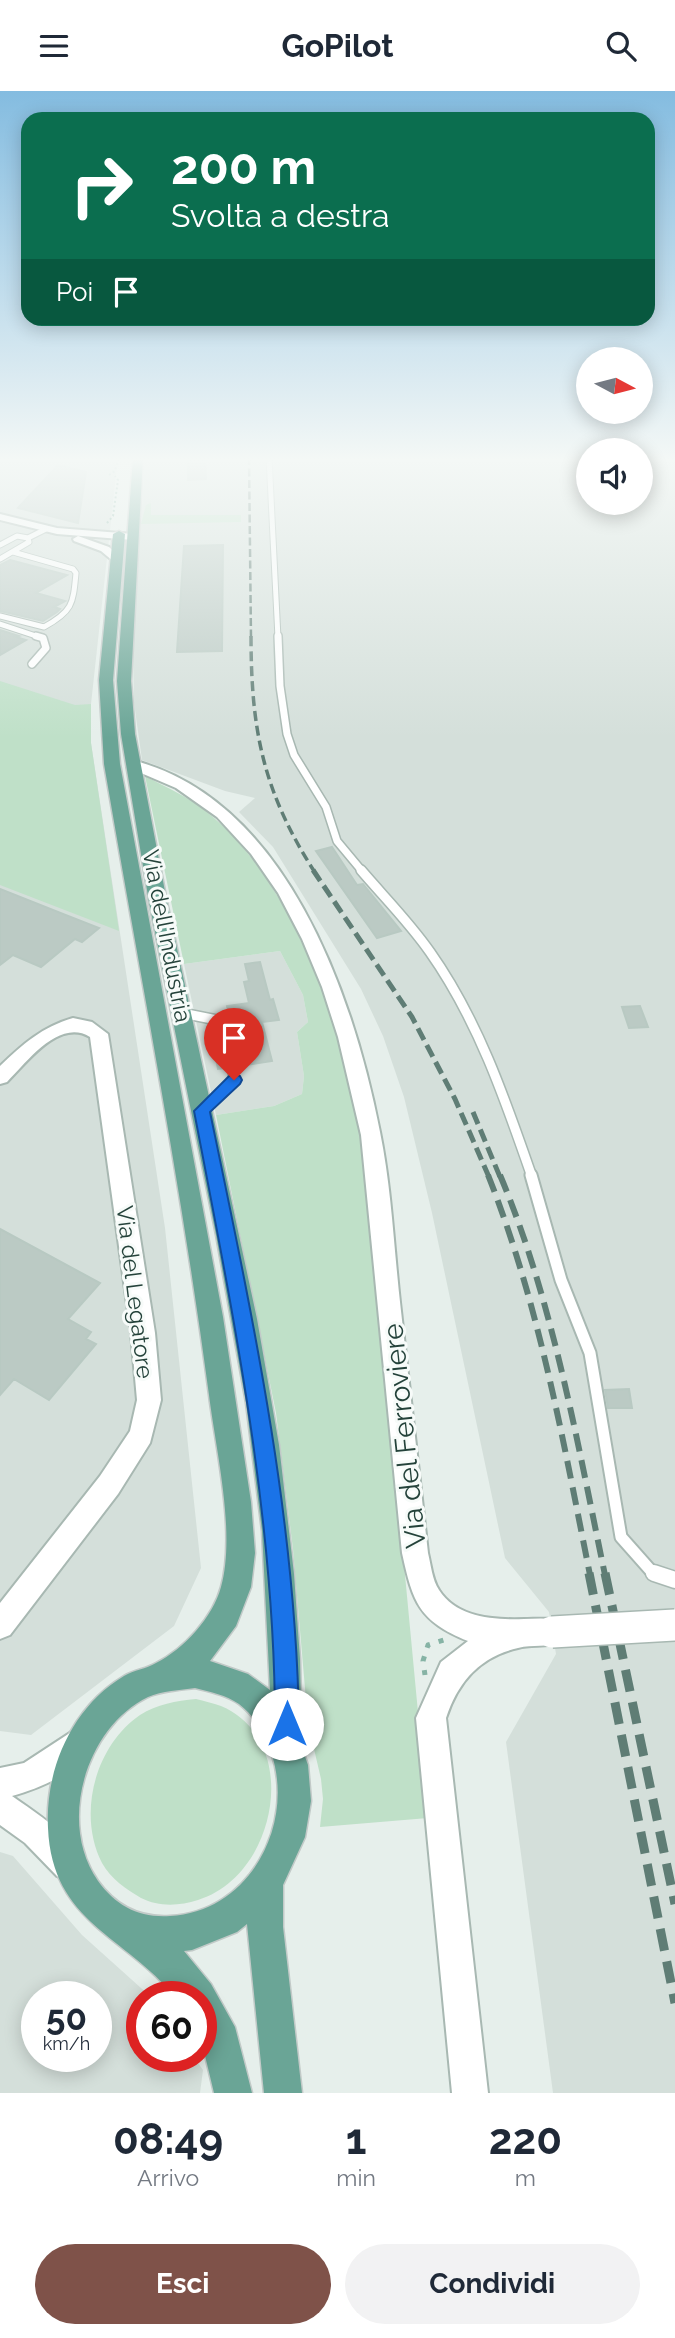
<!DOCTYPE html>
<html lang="it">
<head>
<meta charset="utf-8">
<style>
  :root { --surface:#fff; --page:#f2f2f3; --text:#1f2937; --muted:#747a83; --accent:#7f5249 }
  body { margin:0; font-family:Raleway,sans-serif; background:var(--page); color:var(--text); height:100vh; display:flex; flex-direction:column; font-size:26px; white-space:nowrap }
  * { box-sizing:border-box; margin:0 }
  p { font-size:23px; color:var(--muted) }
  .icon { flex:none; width:38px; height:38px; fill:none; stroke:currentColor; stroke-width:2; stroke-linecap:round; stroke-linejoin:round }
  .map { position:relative; height:2002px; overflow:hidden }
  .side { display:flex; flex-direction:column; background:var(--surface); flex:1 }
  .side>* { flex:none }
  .top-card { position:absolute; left:21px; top:21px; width:634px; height:214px; border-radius:21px; box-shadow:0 4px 18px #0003; background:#0b6e4f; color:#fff; overflow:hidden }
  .needle { width:46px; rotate:97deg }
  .controls { position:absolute; left:576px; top:256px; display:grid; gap:14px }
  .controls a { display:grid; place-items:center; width:77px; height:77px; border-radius:50%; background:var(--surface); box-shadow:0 4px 18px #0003; font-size:35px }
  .speed { position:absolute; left:21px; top:1890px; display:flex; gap:14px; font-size:35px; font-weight:700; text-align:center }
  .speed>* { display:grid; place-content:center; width:91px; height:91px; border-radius:50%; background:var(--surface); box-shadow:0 4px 18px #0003; line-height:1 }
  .speed small { font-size:18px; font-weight:400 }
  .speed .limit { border:10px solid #d22; background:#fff; color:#111 }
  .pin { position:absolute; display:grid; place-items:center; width:60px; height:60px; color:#fff; margin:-72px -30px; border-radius:50% 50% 50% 0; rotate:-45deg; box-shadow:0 0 7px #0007 }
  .pin .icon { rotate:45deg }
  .me { position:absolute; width:77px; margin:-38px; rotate:0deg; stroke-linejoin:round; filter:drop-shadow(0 0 5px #0008) }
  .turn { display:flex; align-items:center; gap:24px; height:147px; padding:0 35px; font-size:32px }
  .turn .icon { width:91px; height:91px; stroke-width:2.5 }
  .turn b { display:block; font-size:49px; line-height:60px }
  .then { display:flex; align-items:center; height:66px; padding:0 35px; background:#0003; gap:14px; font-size:26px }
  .eta { display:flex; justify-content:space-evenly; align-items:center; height:119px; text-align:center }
  .eta b { font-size:42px; font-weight:700; line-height:49px }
  .cta { display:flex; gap:14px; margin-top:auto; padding:14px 35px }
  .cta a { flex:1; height:80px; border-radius:42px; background:var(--accent); color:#fff; font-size:28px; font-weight:700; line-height:80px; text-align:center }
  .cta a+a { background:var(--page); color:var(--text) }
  header { display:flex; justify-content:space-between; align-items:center; height:91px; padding:0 35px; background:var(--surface); font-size:32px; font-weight:700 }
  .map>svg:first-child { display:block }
  .built { fill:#d4dfda; fill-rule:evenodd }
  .green { fill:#bfe0c8 }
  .building { fill:#bbcac4; stroke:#b8c9c2; stroke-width:2 }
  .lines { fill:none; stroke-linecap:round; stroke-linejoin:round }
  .lane-far4-casing { stroke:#a8b8b2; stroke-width:7 }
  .lane-far3-casing { stroke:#a8b8b2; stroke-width:10 }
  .lane-far2-casing { stroke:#a8b8b2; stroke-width:12 }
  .lane-far1-casing { stroke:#a8b8b2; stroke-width:15 }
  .lane-casing { stroke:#a8b8b2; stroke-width:19 }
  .street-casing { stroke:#a8b8b2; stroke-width:4 }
  .primary-casing { stroke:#c2cac8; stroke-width:3 }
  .path-far1 { stroke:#86b3a5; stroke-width:2; stroke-dasharray:2 2.5; stroke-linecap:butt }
  .path { stroke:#86b3a5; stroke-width:5; stroke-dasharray:5 9; stroke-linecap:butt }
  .lane-far4 { stroke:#fff; stroke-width:5 }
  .lane-far3 { stroke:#fff; stroke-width:7 }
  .lane-far2 { stroke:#fff; stroke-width:9 }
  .lane-far1 { stroke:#fff; stroke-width:11 }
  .lane { stroke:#fff; stroke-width:16 }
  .street { fill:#fff; fill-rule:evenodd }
  .primary { fill:#6aa596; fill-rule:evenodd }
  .rail-far4 { stroke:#5f7d75; stroke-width:2.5; stroke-dasharray:8 3.5; stroke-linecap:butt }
  .rail-far3 { stroke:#5f7d75; stroke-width:3.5; stroke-dasharray:10 5; stroke-linecap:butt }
  .rail-far2 { stroke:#5f7d75; stroke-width:5; stroke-dasharray:13 6; stroke-linecap:butt }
  .rail-far1 { stroke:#5f7d75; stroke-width:6; stroke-dasharray:18 9; stroke-linecap:butt }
  .rail { stroke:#5f7d75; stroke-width:9; stroke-dasharray:22 11; stroke-linecap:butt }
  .street-bridge-casing { stroke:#a8b8b2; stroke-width:34; stroke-linecap:butt }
  .street-bridge { stroke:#fff; stroke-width:31 }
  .route { fill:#1a73e8; stroke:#114b97; stroke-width:2 }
  .labels { text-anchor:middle; stroke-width:6; stroke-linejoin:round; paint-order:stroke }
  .street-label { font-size:23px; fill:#24423a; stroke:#f7fbf9 }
  .near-street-label { font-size:28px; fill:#24423a; stroke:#f7fbf9 }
</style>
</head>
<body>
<header><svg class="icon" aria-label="menu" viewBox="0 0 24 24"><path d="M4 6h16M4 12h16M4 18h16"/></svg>GoPilot<svg class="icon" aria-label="search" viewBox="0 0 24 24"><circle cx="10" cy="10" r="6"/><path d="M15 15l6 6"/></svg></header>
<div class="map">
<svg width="675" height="2002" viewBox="0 0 675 2002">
  <rect width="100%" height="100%" fill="#e6efeb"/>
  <path class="built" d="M0 366H118L91 613V652L165 1137 201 1477 174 1535 31 1644 0 1640Z
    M145 366H588V411H640L641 366H675V2002H553L506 1651 556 1563 549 1521 505 1467 432 1122 404 1006 383 945 361 898 273 756 239 721 255 707 225 700 142 669 134 612 133 562Z
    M280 860 303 904 308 931 297 941 304 985 302 1003 274 1015 216 1024 184 873Z
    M0 1761 13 1765 82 1844 151 1906H142V1965H193L203 1979 200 2002H0ZM37 1906H96V1965H37Z"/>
  <path class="green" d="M151 412V424H241V431L141 433 146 414Z
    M0 590 75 614 91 613V652L119 840 0 794Z
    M145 685C162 694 180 702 196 713 294 781 344 943 363 1056 368 1086 370 1116 373 1146L428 1727 320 1736 323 1708 321 1688 308 1632 293 1458 276 1322 216 1024 274 1015 302 1003 304 985 297 941 308 931 303 904 280 860 184 873Z
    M196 1608C204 1610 213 1612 221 1615 303 1650 277 1785 198 1809 179 1815 159 1816 141 1807 126 1798 111 1788 102 1772 77 1723 95 1655 140 1624 157 1613 176 1610 196 1608Z"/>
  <path class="building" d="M188 366H205L206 388 188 389Z
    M58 374 86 381 78 432 18 417Z
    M223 454 222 560 177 561 184 455Z
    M10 469 67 484 36 502 65 510 54 516 60 518 57 521 43 530 0 520V474Z
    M0 539 19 545 16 546 26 549 0 564Z
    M332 756 357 794 363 793 401 840 377 847 316 760Z
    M0 798 63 823 99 837 82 851 75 848 41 876 13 864 0 874Z
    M260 871 270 909 273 908 279 929 262 931 272 970 239 975 232 969 225 977 218 978 213 952 219 951 227 957 235 949 227 915 249 912 244 891 249 890 245 873Z
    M640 915 648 936 629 937 622 916Z
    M0 1138 100 1192 68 1228 91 1241 86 1248 96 1253 49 1309 14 1288 0 1304Z
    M629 1298 632 1317H608L605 1299Z"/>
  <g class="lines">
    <defs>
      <path id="lane-far4" d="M269 366 278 547
        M0 454 17 445 28 447 46 438
        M0 468 29 451 28 447
        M0 525 44 536C73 520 73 513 76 482L73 478 13 461
        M0 533 42 547"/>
      <path id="lane-far3" d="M278 545 280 595 287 643 294 664 326 716 337 750 362 780
        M32 573 46 557 43 547 36 545"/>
      <path id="lane-far2" d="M361 779C384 806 410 832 430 861 478 929 505 1008 532 1086
        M182 922 222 930 226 950
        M202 1019 234 989 232 976"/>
      <path id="lane-far1" d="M531 1084 561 1189 590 1262 621 1446 652 1481 659 1484"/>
      <path id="lane" d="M654 1482 675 1489"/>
      <path id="street" d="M0 423 57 437 133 443 138 446 133 449 57 443 0 429Z
        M78 445 109 456 122 468 113 470 101 460 74 450 73 448Z
        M132 669C286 708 353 903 380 1041 392 1100 394 1161 401 1220 410 1301 419 1381 428 1462 431 1474 432 1489 439 1499 457 1527 494 1529 524 1528 537 1528 549 1526 562 1531L566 1541 562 1551C547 1557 533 1553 518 1557 479 1566 458 1591 446 1627L488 2002H452L416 1627 441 1571 468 1550C419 1530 413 1512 402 1462L361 1044 338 946 322 896 302 848 278 802 251 763 217 726 176 697 127 676V670Z
        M73 927 92 931 108 943 155 1242 161 1309 150 1352 118 1403 10 1544 0 1548V1512L100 1385 130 1340 137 1309 131 1242 90 946C59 927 27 971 7 991L0 993V975C23 953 42 936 73 927Z
        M79 1636 89 1641 94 1651C82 1680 41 1697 12 1705 38 1723 71 1744 84 1774L79 1785 68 1790 57 1785 25 1752 0 1734V1677L24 1672Z"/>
      <path id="primary" d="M133 366H143L131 590 135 643 167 811 257 1228 279 1354 294 1483 300 1568 302 1657 308 1674 311 1710 305 1746 283 1794V1836L302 2002H264L247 1833 237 1841 192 1859 184 1860 211 1893 235 1936 252 2002H214L201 1948V1906H175C126 1845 52 1832 48 1737 45 1678 72 1616 124 1585 134 1579 146 1578 156 1572 184 1558 213 1526 221 1496 236 1442 216 1360 209 1304 181 1093 140 883 104 673L99 589 113 443 119 440 125 443 113 589 120 673 223 1226 251 1411 255 1462 251 1496 236 1535 210 1570 248 1583 270 1599 262 1440 246 1312 216 1144 149 811 121 643 117 590ZM195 1597C211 1601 226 1604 239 1613 256 1626 264 1643 271 1661 296 1734 249 1821 170 1825 139 1827 116 1815 98 1790 57 1732 86 1636 148 1606 162 1600 180 1599 195 1597Z"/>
    </defs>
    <use href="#lane-far4" class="lane-far4-casing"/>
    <use href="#lane-far3" class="lane-far3-casing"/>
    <use href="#lane-far2" class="lane-far2-casing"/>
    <use href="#lane-far1" class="lane-far1-casing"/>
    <use href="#lane" class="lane-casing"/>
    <use href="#street" class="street-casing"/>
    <use href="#primary" class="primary-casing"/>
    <path class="path-far1" d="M109 384 115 380 119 366
      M107 432 113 425 118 389 115 385"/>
    <path class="path" d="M425 1584 423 1570 428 1554 444 1549"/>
    <use href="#lane-far4" class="lane-far4"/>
    <use href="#lane-far3" class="lane-far3"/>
    <use href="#lane-far2" class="lane-far2"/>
    <use href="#lane-far1" class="lane-far1"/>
    <use href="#lane" class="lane"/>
    <use href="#street" class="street"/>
    <use href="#primary" class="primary"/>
    <path class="rail-far4" d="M249 366 251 547"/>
    <path class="rail-far3" d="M251 545C251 639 263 700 314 780"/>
    <path class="rail-far2" d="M313 779 412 926 455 1008 489 1086
      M473 1021 500 1086"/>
    <path class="rail-far1" d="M488 1084C539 1212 563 1349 590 1484
      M500 1084C553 1210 577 1350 605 1484"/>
    <path class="rail" d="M589 1482 675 1912
      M605 1482 675 1813"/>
    <defs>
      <path id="street-bridge" d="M552 1541 675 1534"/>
    </defs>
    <use href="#street-bridge" class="street-bridge-casing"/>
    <use href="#street-bridge" class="street-bridge"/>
  </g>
  <linearGradient id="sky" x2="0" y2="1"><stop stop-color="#84bce0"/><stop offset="0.57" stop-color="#f4f8f6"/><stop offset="1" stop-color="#f4f8f6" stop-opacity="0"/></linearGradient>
  <rect width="675" height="647" fill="url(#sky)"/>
  <path class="route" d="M234 983 240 985 242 989 240 993 210 1021C252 1223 296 1426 299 1633L296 1642 287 1645 278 1642 275 1633C275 1426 233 1223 194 1020L229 985Z"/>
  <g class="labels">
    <g class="street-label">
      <text transform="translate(167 845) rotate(79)" y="8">Via dell'Industria</text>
      <text transform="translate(135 1201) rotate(83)" y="8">Via del Legatore</text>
    </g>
    <g class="near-street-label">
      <text transform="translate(404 1345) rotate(-96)" y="10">Via del Ferroviere</text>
    </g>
  </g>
</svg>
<div class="controls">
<a><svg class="needle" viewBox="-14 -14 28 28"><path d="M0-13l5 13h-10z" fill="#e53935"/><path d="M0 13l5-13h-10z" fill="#747a83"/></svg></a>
<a><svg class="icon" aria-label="sound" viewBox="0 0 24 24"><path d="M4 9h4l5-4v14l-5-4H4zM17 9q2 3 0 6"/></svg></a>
</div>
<div class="speed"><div>50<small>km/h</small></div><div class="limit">60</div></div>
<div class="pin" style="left:234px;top:989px;background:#d93025"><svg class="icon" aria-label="arrive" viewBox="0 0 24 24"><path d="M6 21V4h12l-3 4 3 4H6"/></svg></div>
<svg class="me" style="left:287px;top:1633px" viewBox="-20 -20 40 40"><circle r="19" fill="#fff"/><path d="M0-13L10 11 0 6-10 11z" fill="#1a73e8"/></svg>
<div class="top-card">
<div class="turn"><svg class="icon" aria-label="right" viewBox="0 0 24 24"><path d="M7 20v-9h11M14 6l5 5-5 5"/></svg><div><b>200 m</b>Svolta a destra</div></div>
<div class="then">Poi<svg class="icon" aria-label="arrive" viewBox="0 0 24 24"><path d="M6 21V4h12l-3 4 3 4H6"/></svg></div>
</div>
</div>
<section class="side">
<div class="eta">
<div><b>08:49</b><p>Arrivo</p></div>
<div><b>1</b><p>min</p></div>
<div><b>220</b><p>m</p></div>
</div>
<div class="cta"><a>Esci</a><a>Condividi</a></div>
</section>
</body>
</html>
